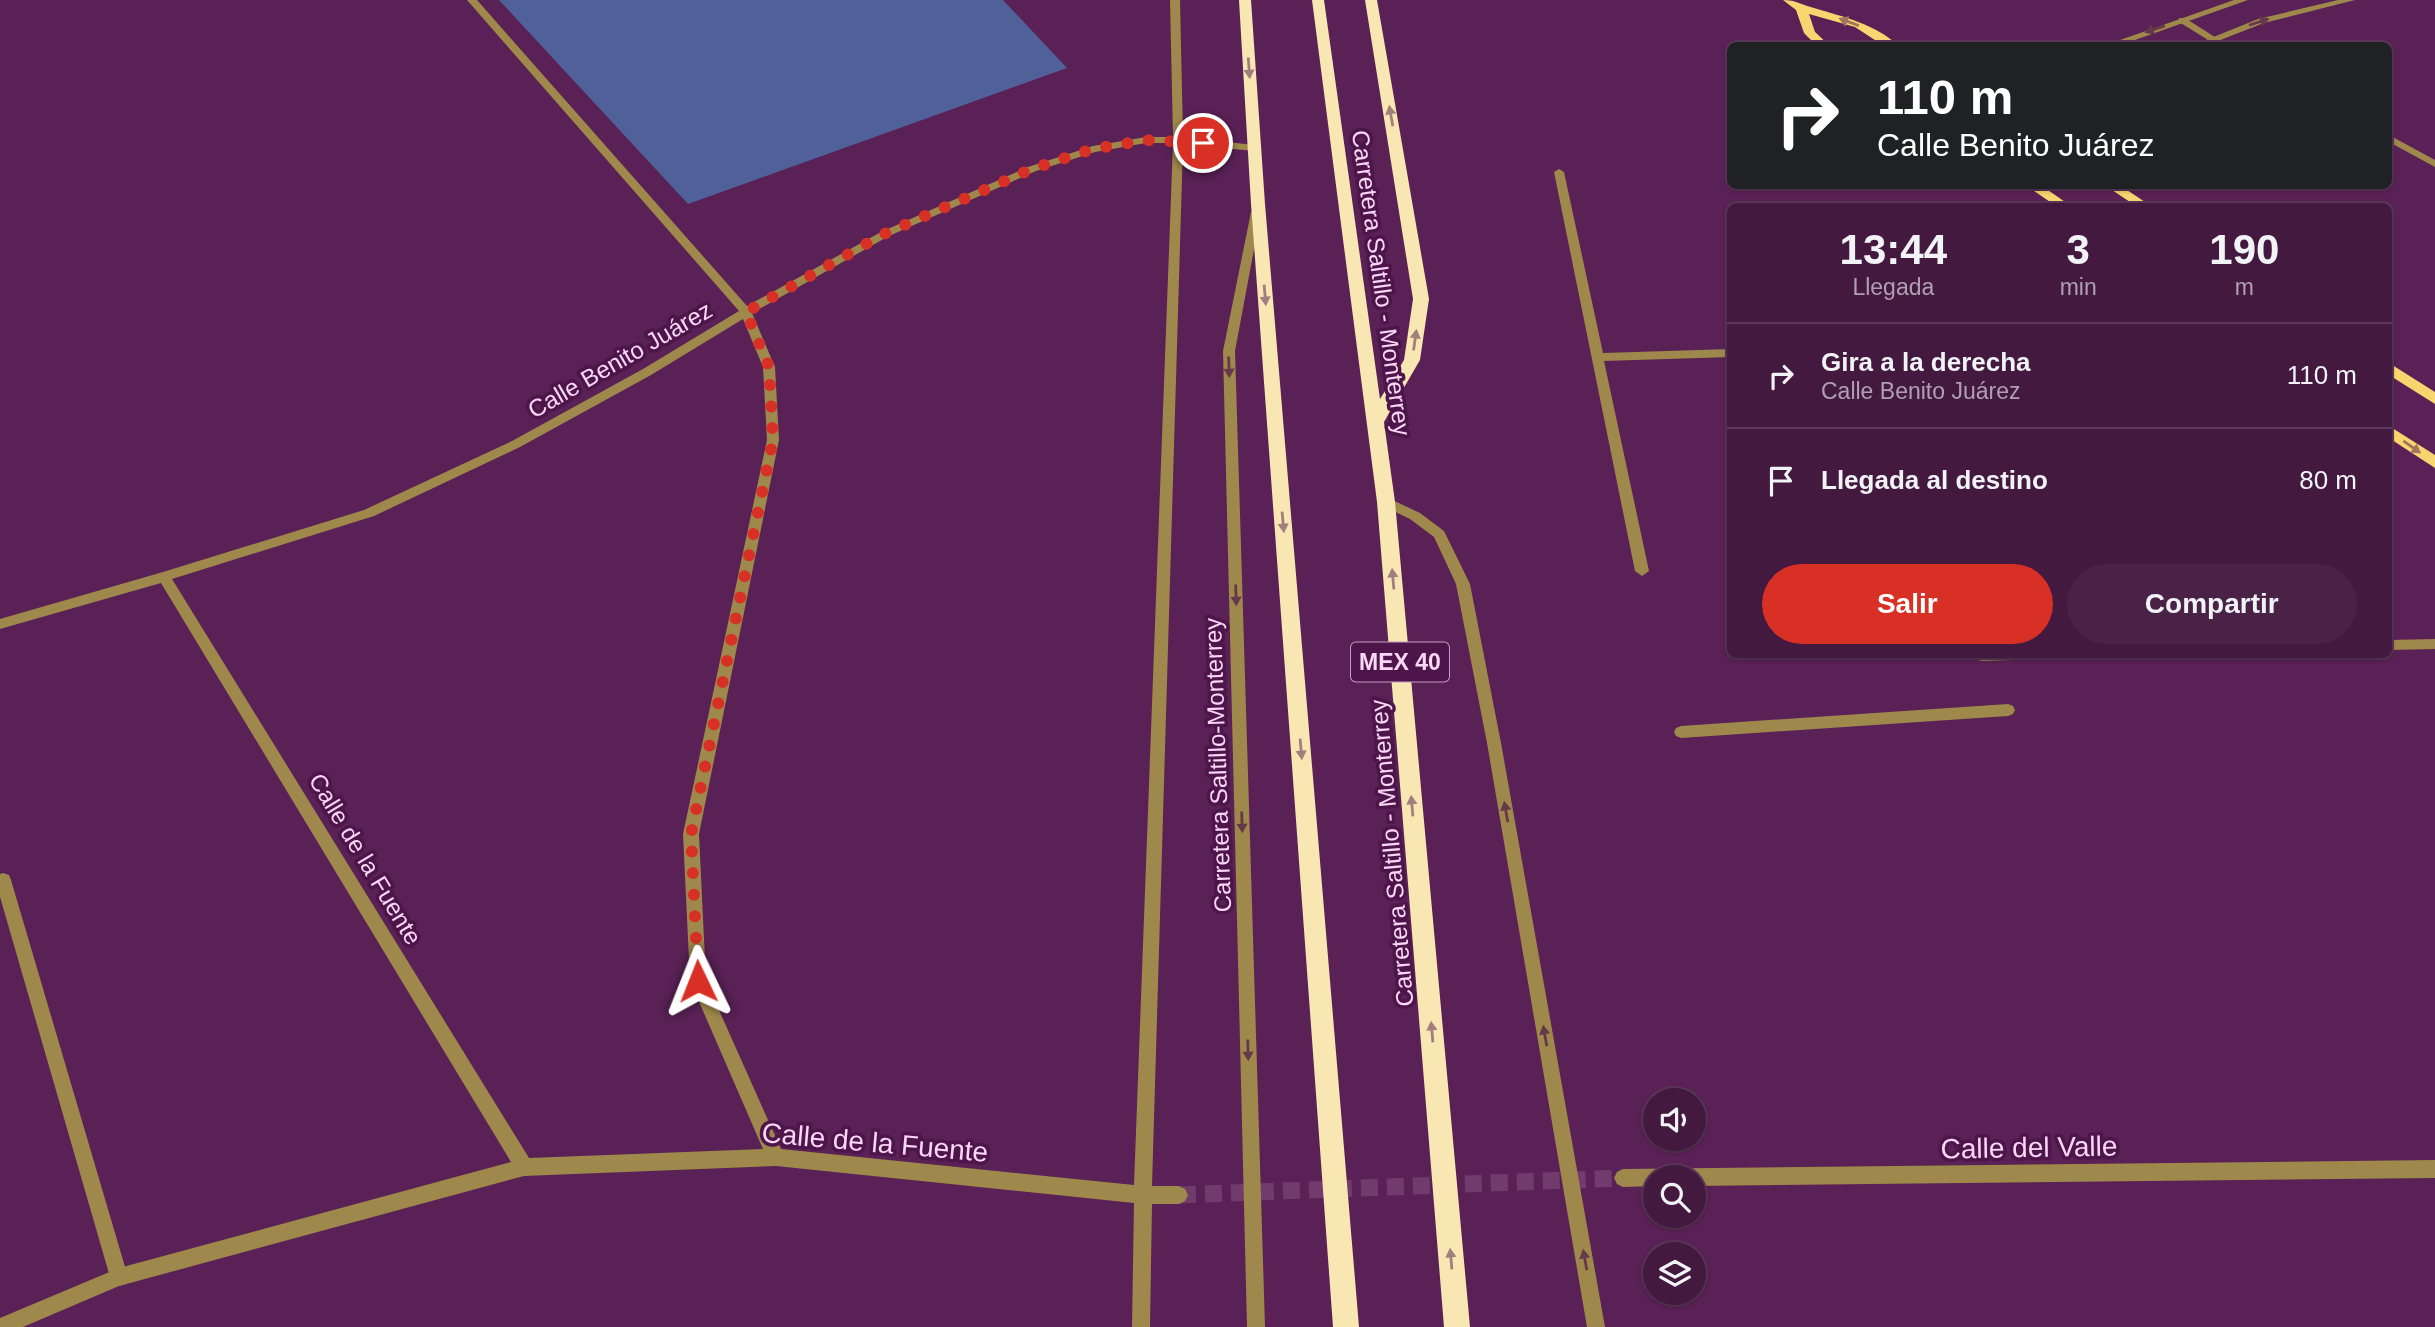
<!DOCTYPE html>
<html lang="es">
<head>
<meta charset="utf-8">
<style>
  :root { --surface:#431940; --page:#4a2247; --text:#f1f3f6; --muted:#afa0b1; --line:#5b3859; --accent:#d93025 }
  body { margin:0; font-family:Helvetica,sans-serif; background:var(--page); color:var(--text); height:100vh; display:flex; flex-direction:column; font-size:26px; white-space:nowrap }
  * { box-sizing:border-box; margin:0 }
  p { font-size:23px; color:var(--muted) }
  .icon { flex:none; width:38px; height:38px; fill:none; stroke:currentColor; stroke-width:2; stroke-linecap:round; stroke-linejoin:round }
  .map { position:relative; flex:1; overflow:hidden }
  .side { position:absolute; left:1727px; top:203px; width:665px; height:455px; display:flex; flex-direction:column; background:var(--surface); border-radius:10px; box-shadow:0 2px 5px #0004,0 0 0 2px var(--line) }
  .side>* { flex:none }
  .banner { position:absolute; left:1727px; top:42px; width:665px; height:147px; border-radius:10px; box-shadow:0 2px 5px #0004,0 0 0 2px var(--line); background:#202124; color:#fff; overflow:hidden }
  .tools { position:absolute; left:1643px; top:1088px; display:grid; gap:14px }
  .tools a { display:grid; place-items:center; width:63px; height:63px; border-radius:50%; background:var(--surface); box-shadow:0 2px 5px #0004,0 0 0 2px var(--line); font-size:35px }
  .pin { position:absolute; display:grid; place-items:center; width:60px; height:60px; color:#fff; margin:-30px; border:4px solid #fff; border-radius:50%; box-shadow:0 2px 7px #0007 }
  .me { position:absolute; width:77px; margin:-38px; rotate:358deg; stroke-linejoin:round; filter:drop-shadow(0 0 5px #0008) }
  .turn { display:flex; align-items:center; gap:24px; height:147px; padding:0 35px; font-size:32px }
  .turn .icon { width:91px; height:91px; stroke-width:2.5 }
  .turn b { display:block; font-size:49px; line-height:60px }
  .eta { display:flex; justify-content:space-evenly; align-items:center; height:119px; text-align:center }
  .eta b { font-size:42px; font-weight:800; line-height:49px }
  .cta { display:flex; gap:14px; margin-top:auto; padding:14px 35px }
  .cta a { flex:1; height:80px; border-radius:42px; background:var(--accent); color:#fff; font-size:28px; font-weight:800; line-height:80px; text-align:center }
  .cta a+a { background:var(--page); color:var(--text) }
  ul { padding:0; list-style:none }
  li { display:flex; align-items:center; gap:21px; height:105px; padding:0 35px; border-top:2px solid var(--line) }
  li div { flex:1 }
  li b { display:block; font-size:26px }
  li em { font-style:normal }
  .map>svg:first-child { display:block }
  .green { fill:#50619a }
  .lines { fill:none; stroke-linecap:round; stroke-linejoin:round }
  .minor-tunnel { stroke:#713c6d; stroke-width:17; stroke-dasharray:17 9; stroke-linecap:butt }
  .service { fill:#9e884b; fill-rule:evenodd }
  .minor { fill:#9e884b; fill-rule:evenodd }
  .tertiary { fill:#9e884b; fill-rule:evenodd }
  .primary { fill:#f9d56f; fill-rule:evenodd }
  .trunk { fill:#f8e6b3; fill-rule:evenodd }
  .oneway { fill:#a3755c }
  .oneway2 { fill:#65384a }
  .oneway3 { fill:#a27e7e }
  .route { stroke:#d93025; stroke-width:12; stroke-dasharray:0 21.6 }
  .labels { text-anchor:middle; stroke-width:7; stroke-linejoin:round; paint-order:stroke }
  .shield { fill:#4d154a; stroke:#c59dc2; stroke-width:2 }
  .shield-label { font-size:23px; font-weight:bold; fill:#f9d7f5 }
  .street-label { font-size:24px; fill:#f9d7f5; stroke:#4d154a }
  .near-street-label { font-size:28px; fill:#f9d7f5; stroke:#4d154a }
</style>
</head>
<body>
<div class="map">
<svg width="2435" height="1327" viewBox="0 0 2435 1327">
  <rect width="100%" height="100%" fill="#592155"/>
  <path class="green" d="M499 0H1003L1067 68 688 204Z"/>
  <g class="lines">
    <path class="minor-tunnel" d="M1179 1195 1623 1178"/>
    <path class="service" d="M1559 169 1564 172 1603 353 1731 349V357L1604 361 1649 571 1642 576 1635 571 1554 172Z
      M2435 639V649L2389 650V640Z
      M1977 654H2052L2045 659 1983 661 1978 660Z
      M2008 704 2013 706 2015 710 2013 714 2008 716 1681 738 1676 736 1674 732 1676 728 1681 726Z
      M3 873 9 875 11 880 128 1277 126 1284 119 1286 112 1284 110 1277 0 897V874Z"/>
    <path class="minor" d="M467 0H477L747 306 881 232 1028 167 1093 146 1146 137H1173L1170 0H1180L1183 137 1254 145 1259 148 1254 151 1183 144 1152 1186H1179L1185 1189 1188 1195 1185 1201 1179 1204H1152L1150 1327H1132L1134 1203 776 1166 524 1176 119 1286 23 1327H0V1318L119 1268 511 1162 161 583 0 629V619L163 572 364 510 512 441 643 369 739 311ZM1146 143H1173L1134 1185 781 1149 706 981 699 834 779 440 775 367 752 313 889 236 1036 171 1095 152ZM743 319 763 367 767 440 683 834 690 981 763 1149 529 1158 172 579 374 516 520 447 651 375Z
      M2179 18H2185L2229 46H2218L2179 22Z
      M2389 135 2435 160V167L2389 142Z
      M1256 209 1261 212 1235 351 1265 1327H1247L1223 351 1251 212Z
      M1386 497 1420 513 1444 531 1470 584 1501 743 1605 1327H1587L1487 743 1456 584 1434 537 1410 519 1381 505 1380 502 1381 499Z
      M2435 1160V1178L1694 1186V1178H1656V1186L1623 1187 1617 1184 1614 1178 1617 1172 1623 1169Z"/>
    <path class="tertiary" d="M2234 0H2248L2118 46H2103Z
      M2338 0H2355L2264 23 2205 46H2191L2258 19Z"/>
    <path class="primary" d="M1783 0C1796 0 1802 5 1814 8 1844 17 1875 24 1899 46H1884L1855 27 1809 14 1815 32 1830 46H1817L1804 33 1796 10Z
      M2027 186H2042L2071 206H2056Z
      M2106 186H2121L2151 206H2136Z
      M2389 363 2435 392V404L2389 375Z
      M2389 426 2435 455V468L2389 438Z"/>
    <path class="trunk" d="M1239 0H1251L1265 204 1359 1327H1333L1251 204Z
      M1312 0H1324L1380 399 1404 360 1413 299 1365 0H1377L1429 299 1420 360 1384 422 1395 502 1470 1327H1444L1377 502Z"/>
  </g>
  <defs><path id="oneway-solid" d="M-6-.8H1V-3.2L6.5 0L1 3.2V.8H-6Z" transform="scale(1.75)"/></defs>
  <g class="oneway">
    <use href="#oneway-solid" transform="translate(1849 22) rotate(-160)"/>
    <use href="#oneway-solid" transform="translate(2412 447) rotate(35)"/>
  </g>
  <g class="oneway2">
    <use href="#oneway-solid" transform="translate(2259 22) rotate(-18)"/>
    <use href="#oneway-solid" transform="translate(2155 29) rotate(161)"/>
    <use href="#oneway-solid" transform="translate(1229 367) rotate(88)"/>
    <use href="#oneway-solid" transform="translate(1236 595) rotate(88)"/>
    <use href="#oneway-solid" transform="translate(1506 812) rotate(-100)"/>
    <use href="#oneway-solid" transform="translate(1242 822) rotate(88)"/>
    <use href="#oneway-solid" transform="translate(1545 1036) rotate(-100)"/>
    <use href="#oneway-solid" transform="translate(1248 1050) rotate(88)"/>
    <use href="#oneway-solid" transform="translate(1585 1260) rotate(-100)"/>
  </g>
  <g class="oneway3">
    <use href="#oneway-solid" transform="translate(1249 68) rotate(86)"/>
    <use href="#oneway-solid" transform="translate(1391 116) rotate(-100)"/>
    <use href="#oneway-solid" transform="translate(1265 295) rotate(85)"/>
    <use href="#oneway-solid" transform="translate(1415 340) rotate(-82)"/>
    <use href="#oneway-solid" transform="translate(1283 522) rotate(85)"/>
    <use href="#oneway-solid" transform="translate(1393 579) rotate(-95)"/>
    <use href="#oneway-solid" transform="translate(1301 749) rotate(85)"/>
    <use href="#oneway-solid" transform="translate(1412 806) rotate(-95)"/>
    <use href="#oneway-solid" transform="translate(1432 1032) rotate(-95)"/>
    <use href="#oneway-solid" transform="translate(1451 1259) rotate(-95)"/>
  </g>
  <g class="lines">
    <path class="route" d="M698 981 691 834 773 440 769 367 746 312 884 234 1032 169 1093 149 1146 140 1203 143"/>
  </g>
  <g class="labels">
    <rect class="shield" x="1351" y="642.5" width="98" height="39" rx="5"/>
    <g class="shield-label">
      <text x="1400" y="670">MEX 40</text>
    </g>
    <g class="street-label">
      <text transform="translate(1381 283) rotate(82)" y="8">Carretera Saltillo - Monterrey</text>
      <text transform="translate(620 360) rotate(-30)" y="8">Calle Benito Juárez</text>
      <text transform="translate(1218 765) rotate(-92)" y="8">Carretera Saltillo-Monterrey</text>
      <text transform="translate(1392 853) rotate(-95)" y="8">Carretera Saltillo - Monterrey</text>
      <text transform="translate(365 859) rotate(59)" y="8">Calle de la Fuente</text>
    </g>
    <g class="near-street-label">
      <text transform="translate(875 1142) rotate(5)" y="10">Calle de la Fuente</text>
      <text transform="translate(2029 1147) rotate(-1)" y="10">Calle del Valle</text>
    </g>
  </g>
</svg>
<div class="tools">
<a><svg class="icon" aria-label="sound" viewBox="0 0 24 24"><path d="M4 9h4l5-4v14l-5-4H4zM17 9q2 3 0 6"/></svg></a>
<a><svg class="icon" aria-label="search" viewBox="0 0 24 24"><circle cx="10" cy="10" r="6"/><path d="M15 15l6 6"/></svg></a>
<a><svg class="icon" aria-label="layers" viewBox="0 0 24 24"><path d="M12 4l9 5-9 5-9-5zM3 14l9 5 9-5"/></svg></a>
</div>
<div class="pin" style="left:1203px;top:143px;background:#d93025"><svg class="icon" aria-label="arrive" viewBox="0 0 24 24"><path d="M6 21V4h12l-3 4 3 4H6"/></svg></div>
<svg class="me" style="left:698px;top:981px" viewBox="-20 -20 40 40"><path d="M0-17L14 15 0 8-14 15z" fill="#d93025" stroke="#fff" stroke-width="4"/></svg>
<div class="banner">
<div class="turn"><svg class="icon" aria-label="right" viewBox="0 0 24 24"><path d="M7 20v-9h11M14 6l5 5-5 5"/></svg><div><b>110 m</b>Calle Benito Juárez</div></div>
</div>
<section class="side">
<div class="eta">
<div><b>13:44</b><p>Llegada</p></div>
<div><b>3</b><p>min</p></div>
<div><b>190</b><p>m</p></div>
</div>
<ul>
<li><svg class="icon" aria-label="right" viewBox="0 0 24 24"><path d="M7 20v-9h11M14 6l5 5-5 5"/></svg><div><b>Gira a la derecha</b><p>Calle Benito Juárez</p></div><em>110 m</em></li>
<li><svg class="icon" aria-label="arrive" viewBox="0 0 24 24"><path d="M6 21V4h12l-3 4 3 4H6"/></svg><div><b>Llegada al destino</b></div><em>80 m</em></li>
</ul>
<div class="cta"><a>Salir</a><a>Compartir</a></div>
</section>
</div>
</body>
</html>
